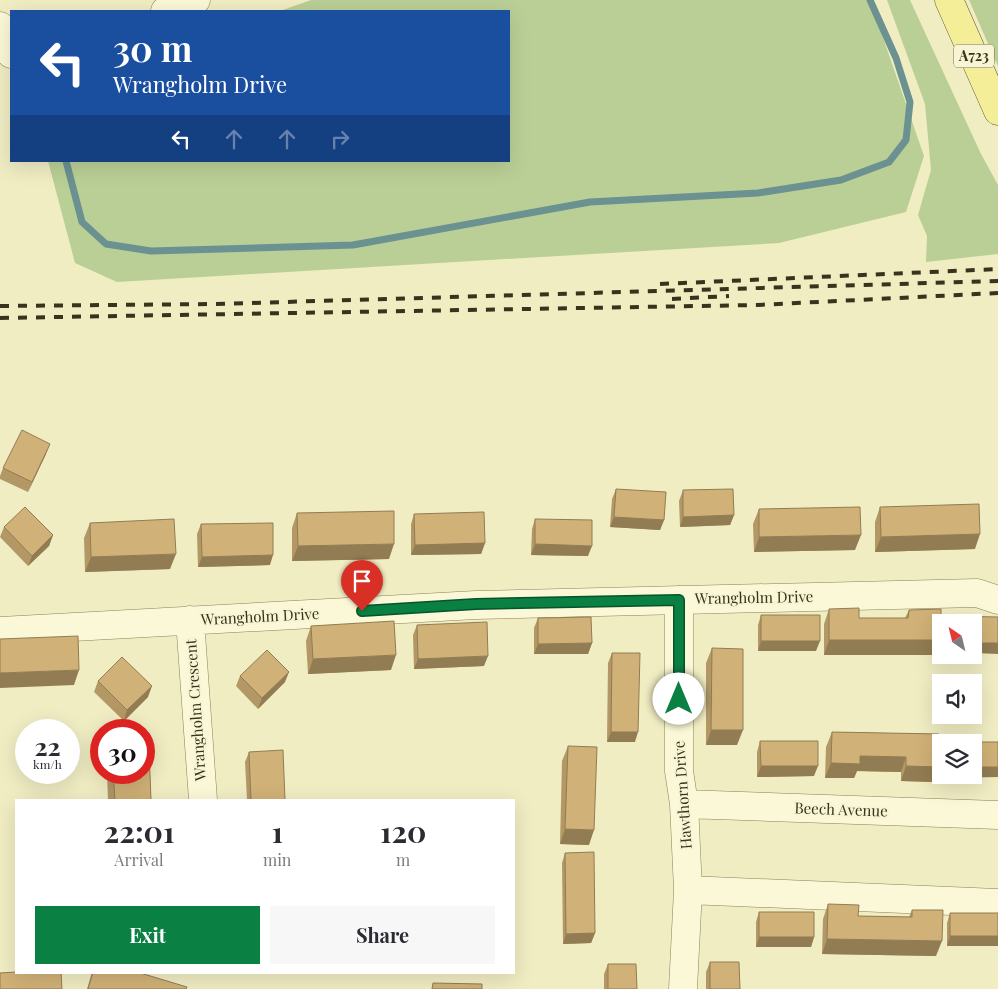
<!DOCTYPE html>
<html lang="en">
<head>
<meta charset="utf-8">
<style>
  :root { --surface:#fff; --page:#f7f7f7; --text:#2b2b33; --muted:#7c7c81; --accent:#0b8043 }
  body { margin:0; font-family:"Playfair Display",serif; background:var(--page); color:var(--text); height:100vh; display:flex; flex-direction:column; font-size:19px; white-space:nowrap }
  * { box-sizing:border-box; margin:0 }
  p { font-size:16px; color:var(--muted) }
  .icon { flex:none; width:28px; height:28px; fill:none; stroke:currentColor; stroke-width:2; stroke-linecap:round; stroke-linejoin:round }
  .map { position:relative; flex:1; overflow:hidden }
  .drawer { position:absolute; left:15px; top:799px; width:500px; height:175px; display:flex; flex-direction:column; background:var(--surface); border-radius:0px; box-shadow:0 5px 20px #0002 }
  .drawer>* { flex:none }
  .top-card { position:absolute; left:10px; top:10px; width:500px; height:152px; border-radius:0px; box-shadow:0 5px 20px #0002; background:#1a4fa0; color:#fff; overflow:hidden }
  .needle { width:32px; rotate:325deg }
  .controls { position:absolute; left:932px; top:614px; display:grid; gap:10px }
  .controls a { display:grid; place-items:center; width:50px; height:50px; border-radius:0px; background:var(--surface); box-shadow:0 5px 20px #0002; font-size:25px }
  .speed { position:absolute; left:15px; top:719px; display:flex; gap:10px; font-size:25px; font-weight:700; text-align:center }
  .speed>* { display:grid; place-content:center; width:65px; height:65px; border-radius:50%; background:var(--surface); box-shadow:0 5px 20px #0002; line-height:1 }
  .speed small { font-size:12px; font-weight:400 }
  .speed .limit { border:8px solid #d22; background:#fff; color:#111 }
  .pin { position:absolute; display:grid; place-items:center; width:42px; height:42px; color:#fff; margin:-51px -21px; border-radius:50% 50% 50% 0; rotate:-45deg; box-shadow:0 0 5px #0007 }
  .pin .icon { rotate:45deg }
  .me { position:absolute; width:55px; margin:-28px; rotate:0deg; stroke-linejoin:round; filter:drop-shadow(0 0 4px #0008) }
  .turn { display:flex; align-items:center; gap:18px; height:105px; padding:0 20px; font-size:22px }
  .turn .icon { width:65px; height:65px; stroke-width:2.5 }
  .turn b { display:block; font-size:35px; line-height:42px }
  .lanes { display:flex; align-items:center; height:48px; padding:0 20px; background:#0003; justify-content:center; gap:25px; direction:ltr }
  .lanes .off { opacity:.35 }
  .eta { display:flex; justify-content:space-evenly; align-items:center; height:85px; text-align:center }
  .eta b { font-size:30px; font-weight:700; line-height:35px }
  .primary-button { display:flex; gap:10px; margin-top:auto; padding:10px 20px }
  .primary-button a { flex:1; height:58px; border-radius:0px; background:var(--accent); color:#fff; font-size:20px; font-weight:700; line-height:58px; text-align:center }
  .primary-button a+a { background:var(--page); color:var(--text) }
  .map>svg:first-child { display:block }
  .green { fill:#bacf96 }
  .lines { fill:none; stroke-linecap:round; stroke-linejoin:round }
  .stream { stroke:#6b9191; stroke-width:7 }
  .minor-casing { stroke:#8b8059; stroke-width:29 }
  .primary-casing { stroke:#594c2d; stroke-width:29 }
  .minor { stroke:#faf8d6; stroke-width:28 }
  .primary { stroke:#f5ee99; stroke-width:28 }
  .rail { stroke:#3a321d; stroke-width:4; stroke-dasharray:9 9; stroke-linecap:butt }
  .wall { fill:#b39866 }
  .shaded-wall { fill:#927c53 }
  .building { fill:#d0b177; stroke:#927c53 }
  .route-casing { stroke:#07532c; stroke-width:12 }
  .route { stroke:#0b8043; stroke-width:9 }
  .labels { text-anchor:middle; stroke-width:4; stroke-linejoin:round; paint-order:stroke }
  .shield { fill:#f7f5d3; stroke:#736c54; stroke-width:1 }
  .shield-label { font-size:14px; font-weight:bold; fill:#3a321d }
  .street-label { font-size:15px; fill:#3a321d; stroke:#f7f5d3 }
</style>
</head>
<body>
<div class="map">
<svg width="998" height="989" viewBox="0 0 998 989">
  <rect width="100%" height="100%" fill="#f0edc3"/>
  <path class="green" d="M311 0H870L924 156 906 212 779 243 117 282 75 263 48 161H509V11H280Z
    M887 0H910L981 154 998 185V254L926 262 927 236 918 215 931 170 925 104Z
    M969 0H998V66L996 62Z"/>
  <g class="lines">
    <path class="stream" d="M66 161 82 222 106 244 151 251 353 245 590 202 758 193 841 180 889 162 906 140 910 102 896 58 870 0"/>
    <defs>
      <path id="minor" d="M165 11 196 0
        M0 26 11 54
        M679 600V771L684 804 688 890 683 989
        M190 620 203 800
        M0 631 476 605 977 593 998 600
        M684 804 998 815
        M688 890 998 903"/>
      <path id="primary" d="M949 0 998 111"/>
    </defs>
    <use href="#minor" class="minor-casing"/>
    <use href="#primary" class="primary-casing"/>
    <use href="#minor" class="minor"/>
    <use href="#primary" class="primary"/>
    <path class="rail" d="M660 284 998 269
      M672 299 729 296
      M0 306 216 304 998 281
      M0 318 757 305 998 293"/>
  </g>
  <path class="wall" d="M46 454 28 492 0 479V476L3 468Z
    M616 489 664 520 660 530 610 527 612 499Z
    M683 490 734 515 730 525 680 527 679 501Z
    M880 507 975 549 875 552V522Z
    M759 509 855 550 754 552 753 524Z
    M297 513 389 559 292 561V528Z
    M414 514 485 543 481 554 411 555V524Z
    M535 519 588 556 531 555 532 529Z
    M90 523 170 569 85 572 84 538Z
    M201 524 270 565 198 567 197 534Z
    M4 527 53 535 49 546 28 566 0 537Z
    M829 609 859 618H905L909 610 936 655H824V624Z
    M761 615 816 651H758V625Z
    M538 618 592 643 588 654H534V628Z
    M417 625 484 666 414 669 413 635Z
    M311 626 391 670 308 674 306 641Z
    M712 648 737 745H706V663Z
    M612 653 635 742H607L608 663Z
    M240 676 285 682 258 709 236 686Z
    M98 681 148 697 124 721 94 692Z
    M832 732 939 734 933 782 901 781V772L857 771 854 778H825L826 747Z
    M760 741 814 776 757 777V752Z
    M568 746 589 845 560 844 562 761Z
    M249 752 285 800H247L245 762Z
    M107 772H144L151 800H108Z
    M565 853 595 933 591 943 563 944 562 863Z
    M828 904 858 916 909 917 912 910 936 956 822 954 823 919Z
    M759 912 814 937 811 947H756V922Z
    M950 913H998V946H947V923Z
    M710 962 740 989H706V972Z
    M608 964 637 989H604V974Z
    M92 972H137L186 989H87Z"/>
  <path class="shaded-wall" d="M50 444 46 454 28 492 32 482Z
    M734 515 730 525 680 527 683 517Z
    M614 517 664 520 660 530 610 527Z
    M980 534 975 549 875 552 881 537Z
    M53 535 49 546 28 566 32 556Z
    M861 535 855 550 754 552 759 537Z
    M485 543 481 554 411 555 415 545Z
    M394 544 389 559 292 561 298 546Z
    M535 544 592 546 588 556 531 555Z
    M176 554 170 569 85 572 91 557Z
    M273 555 270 565 198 567 202 557Z
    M829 640H941L936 655H824Z
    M761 641H820L816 651H758Z
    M592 643 588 654H534L538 644Z
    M974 643H998V654L974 653Z
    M396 655 391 670 308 674 313 659Z
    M488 656 484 666 414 669 418 659Z
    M79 670 74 685 0 688V673Z
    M289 672 285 682 258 709 262 698Z
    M152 686 148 697 124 721 127 710Z
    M711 730H743L737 745H706Z
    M611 732H638L635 742H607Z
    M860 756 906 757 901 772 857 771 854 778H825L831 763Z
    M761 766H818L814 776 757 777Z
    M906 766 939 767 933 782 901 781Z
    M974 767H998V777L947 778 948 775H974Z
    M565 829 594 830 589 845 560 844Z
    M595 933 591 943 563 944 566 934Z
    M950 936H998V946H947Z
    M759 937H814L811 947H756Z
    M827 939 942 941 936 956 822 954Z"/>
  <path class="building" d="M22 430 50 444 32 482 3 468Z
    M616 489 666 492 664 520 614 517Z
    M733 489 734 515 683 517V490Z
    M979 504 980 534 881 537 880 507Z
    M25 507 53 535 32 556 4 527Z
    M860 507 861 535 759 537V509Z
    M394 511V544L298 546 297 513Z
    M484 512 485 543 415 545 414 514Z
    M174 519 176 554 91 557 90 523Z
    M535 519 592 520V546L535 544Z
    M273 523V555L202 557 201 524Z
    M859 608V618H908L909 610 941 609V640H829V609Z
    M761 615H820V641H761Z
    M950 616 998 617V643H974V622H950Z
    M591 617 592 643 538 644V618Z
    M394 621 396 655 313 659 311 626Z
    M487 622 488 656 418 659 417 625Z
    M78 636 79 670 0 673V639Z
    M712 648 743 649V730H711Z
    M267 650 289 672 262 698 240 676Z
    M612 653H640L638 732H611Z
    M122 657 152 686 127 710 98 681Z
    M832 732 939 734V767L906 766V757L860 756V764L831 763Z
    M760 741H818V766H761Z
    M950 742H998V767H974V742Z
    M568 746 597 747 594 830 565 829Z
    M144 749H149L151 800H115L113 772H144Z
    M283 750 285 800H251L249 752Z
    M594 852 595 933 566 934 565 853Z
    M828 904 859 905 858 916 912 917V910H943L942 941 827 939Z
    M759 912H814V937H759Z
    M950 913H998V936H950Z
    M710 962H739L740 989H710Z
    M608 964H636L637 989H608Z
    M16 972H61L62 989H0V973Z
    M93 972H137L187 987 186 989H88Z
    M433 983 482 984V989H432Z"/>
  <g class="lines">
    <defs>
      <path id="route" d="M362 611 476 604 679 600V699"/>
    </defs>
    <use href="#route" class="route-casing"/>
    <use href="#route" class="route"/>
  </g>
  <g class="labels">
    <rect class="shield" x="954" y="44.5" width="40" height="23" rx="4"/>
    <g class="shield-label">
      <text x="974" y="61">A723</text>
    </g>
    <g class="street-label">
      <text transform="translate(754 598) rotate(-1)" y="5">Wrangholm Drive</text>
      <text transform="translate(260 617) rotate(-3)" y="5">Wrangholm Drive</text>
      <text transform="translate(196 710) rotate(-94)" y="5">Wrangholm Crescent</text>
      <text transform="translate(683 795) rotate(-94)" y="5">Hawthorn Drive</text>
      <text transform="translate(841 810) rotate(2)" y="5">Beech Avenue</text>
    </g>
  </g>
</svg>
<div class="controls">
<a><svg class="needle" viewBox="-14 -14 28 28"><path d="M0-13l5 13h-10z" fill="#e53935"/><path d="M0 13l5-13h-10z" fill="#7c7c81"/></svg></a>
<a><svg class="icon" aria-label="sound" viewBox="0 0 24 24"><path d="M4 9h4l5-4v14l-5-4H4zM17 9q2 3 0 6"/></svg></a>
<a><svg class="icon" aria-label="layers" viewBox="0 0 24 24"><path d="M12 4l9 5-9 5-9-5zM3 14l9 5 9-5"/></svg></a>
</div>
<div class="speed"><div>22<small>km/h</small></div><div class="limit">30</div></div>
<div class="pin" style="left:362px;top:611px;background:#d93025"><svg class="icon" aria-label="arrive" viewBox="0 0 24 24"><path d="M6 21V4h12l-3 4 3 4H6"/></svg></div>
<svg class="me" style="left:679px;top:699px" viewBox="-20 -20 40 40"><circle r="19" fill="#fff"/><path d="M0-13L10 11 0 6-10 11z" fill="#0b8043"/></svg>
<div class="top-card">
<div class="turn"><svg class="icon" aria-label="left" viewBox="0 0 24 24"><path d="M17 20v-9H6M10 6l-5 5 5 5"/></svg><div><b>30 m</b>Wrangholm Drive</div></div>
<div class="lanes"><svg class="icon" aria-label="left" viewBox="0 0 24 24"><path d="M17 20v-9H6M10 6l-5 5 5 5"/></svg><svg class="icon off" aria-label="ahead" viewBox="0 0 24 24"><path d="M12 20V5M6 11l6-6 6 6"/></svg><svg class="icon off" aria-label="ahead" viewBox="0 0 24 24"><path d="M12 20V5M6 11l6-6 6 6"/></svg><svg class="icon off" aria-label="right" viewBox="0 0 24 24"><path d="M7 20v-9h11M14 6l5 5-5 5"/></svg></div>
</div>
<section class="drawer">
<div class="eta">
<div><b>22:01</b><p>Arrival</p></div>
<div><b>1</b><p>min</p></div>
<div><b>120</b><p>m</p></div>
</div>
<div class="primary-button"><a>Exit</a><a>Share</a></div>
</section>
</div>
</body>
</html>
